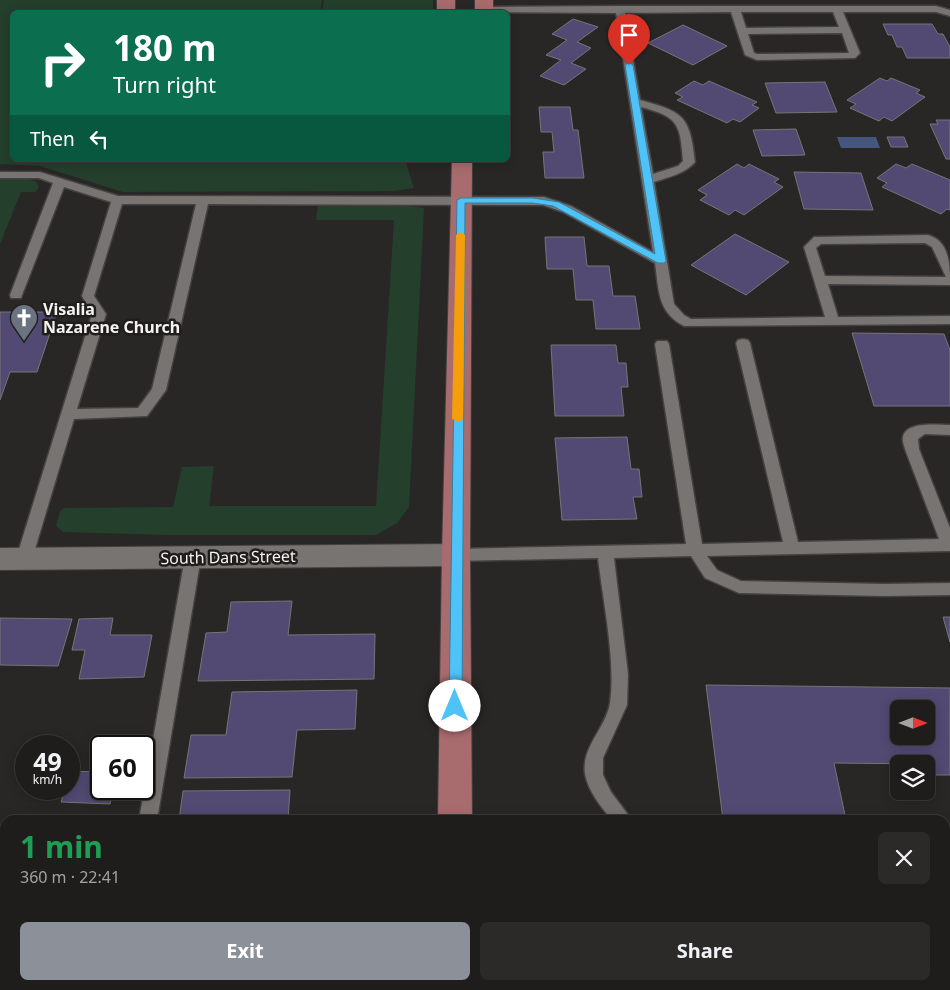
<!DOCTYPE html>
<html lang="en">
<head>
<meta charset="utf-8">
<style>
  :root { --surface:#1f1d1c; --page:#2c2a29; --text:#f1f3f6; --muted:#a1a2a3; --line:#3c3b3b; --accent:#8c9099 }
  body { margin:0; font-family:"Noto Sans",sans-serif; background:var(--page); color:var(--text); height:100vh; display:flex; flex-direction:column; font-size:19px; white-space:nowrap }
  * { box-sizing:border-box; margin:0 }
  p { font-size:16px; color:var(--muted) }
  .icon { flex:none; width:28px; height:28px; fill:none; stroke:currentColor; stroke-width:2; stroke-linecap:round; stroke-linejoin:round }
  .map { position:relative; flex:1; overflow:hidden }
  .panel { position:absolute; left:0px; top:815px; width:950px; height:175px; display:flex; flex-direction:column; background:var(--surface); border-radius:15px 15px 0 0; box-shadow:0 2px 12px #0003,0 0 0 1px var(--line) }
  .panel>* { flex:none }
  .guide { position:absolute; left:10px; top:10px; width:500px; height:152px; border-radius:8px; box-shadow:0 2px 12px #0003,0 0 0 1px var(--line); background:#0b6e4f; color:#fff; overflow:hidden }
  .needle { width:32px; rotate:90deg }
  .controls { position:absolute; left:890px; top:700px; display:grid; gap:10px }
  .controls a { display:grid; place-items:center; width:45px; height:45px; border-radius:8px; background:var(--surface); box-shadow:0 2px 12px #0003,0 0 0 1px var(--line); font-size:25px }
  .speed { position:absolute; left:15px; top:735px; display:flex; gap:10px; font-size:25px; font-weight:700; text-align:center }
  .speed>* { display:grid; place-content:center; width:65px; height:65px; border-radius:50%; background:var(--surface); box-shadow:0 2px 12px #0003,0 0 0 1px var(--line); line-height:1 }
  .speed small { font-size:12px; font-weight:400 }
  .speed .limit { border:2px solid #111; border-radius:8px; background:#fff; color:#111 }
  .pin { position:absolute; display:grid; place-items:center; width:42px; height:42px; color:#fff; margin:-51px -21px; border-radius:50% 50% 50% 0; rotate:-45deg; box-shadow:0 0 5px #0007 }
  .pin .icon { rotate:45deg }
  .me { position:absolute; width:55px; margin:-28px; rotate:0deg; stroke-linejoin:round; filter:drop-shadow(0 0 4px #0008) }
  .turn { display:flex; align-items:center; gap:18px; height:105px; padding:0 20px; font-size:22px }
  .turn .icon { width:65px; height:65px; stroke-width:2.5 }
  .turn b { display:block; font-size:35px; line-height:42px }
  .then { display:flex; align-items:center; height:48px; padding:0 20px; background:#0003; gap:10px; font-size:19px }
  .round { display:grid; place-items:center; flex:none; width:52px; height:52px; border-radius:8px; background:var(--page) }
  .head { display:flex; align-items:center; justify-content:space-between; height:85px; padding:0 20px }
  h1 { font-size:30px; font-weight:700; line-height:38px; color:#1e9e55 }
  .primary-button { display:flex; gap:10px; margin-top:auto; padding:10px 20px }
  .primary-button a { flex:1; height:58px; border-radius:8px; background:var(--accent); color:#fff; font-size:20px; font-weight:700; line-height:58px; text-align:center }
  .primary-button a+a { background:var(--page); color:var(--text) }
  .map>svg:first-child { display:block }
  .green { fill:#243f2c }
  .water { fill:#44567c }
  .building { fill:#524a72; stroke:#757578; fill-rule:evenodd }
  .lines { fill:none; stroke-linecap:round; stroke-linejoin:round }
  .lane-casing { stroke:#444240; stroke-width:3 }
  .street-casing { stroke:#444240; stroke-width:2 }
  .primary-casing { stroke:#444240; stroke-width:2 }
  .lane { fill:#777471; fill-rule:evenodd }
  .street { fill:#777471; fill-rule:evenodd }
  .primary { fill:#a96c6e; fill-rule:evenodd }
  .route { fill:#4fc3f7; stroke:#337fa1 }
  .slow { fill:#f59e0b }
  .labels { text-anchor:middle; stroke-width:5; stroke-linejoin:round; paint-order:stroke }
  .poi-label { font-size:16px; font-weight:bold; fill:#f4f3f1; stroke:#201e1b; text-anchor:start }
  .street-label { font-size:16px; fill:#f4f3f1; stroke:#201e1b }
</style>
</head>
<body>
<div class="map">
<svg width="950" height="990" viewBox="0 0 950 990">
  <rect width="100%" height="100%" fill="#292725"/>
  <path class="green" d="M0 0H322L320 12H12V160H298V163H406L414 188 394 191 123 192 40 166 0 164Z
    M324 0H433V12H322Z
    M23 178 35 181 39 186 36 192H21L0 244V179Z
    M394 204 424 208 409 507 397 523 376 535H168L63 532 56 526 60 511 64 508 173 507 182 467 214 466 209 506H376L394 220H316L318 205Z"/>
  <path class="water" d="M837 137H876L880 148H841Z"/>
  <path class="building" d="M573 19 598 27 577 42 591 48 571 63 586 69 564 85 540 76 561 60 546 55 567 40 552 34Z
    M883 24H932L938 34H943L950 47V58H907L902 47H897L892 35H888Z
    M683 25 727 46 693 65 648 43Z
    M880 78 887 81 891 78 920 90 916 93 925 97 892 121 884 117 879 121 850 108 856 104 847 100Z
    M694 81 703 85 709 81 757 102 752 105 759 108 740 122 733 119 727 123 677 100 683 97 675 93Z
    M825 82 837 112 776 113 765 83Z
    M539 107H570L573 130H578L584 178H545L543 152H554L552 132H541Z
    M936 120H950V159H946L930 124H938Z
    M796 129 805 155 762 156 753 130Z
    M887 137H904L908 147H891Z
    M737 164 744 168 749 164 779 179 774 182 783 187 744 215 735 210 729 215 700 200 707 195 698 190Z
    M896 164 906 168 912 164 950 180V210L947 209 941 214 882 187 887 183 877 178Z
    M794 172 861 173 873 210 804 209Z
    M735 234 789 262 746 295 691 265Z
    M545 237H584L587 266H609L613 296H635L640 329H596L593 300H576L573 269H547Z
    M0 312H57L37 372H10L0 400Z
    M852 333 944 334 950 350V406H874Z
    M551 345H616L618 363H626L628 387H621L624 416H555Z
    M627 437 631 469H639L642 497H633L637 519 562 520 555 438Z
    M292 601 288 635 375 634 374 679 198 681 206 633 227 632 231 602Z
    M943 617H950V642Z
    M0 618 72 619 58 666 0 665Z
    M113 618 110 635H152L144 677 79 679 85 650H72L79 619Z
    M706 685 950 688V775H935L932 765 926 764 834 763 846 820H723ZM899 709H926V736H899Z
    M357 690 355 729 297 730 292 777 184 778 191 735H226L232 692Z
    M70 771 101 772V789H113L110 804 61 802 65 789H69Z
    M290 790 288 820H179L183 791Z
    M5 865V966L0 970V869Z
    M945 866H950V960H945Z
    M18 985H85L84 990H16Z
    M171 985H249L248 990H170Z"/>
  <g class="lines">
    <defs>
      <path id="lane" d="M620 6H936L950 10V16L936 12H843L860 53 855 58 757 60 745 55 731 12 625 13 640 100C684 112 690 116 695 162 685 174 668 177 654 182L674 304 684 315 691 319 825 317 804 247 814 237 928 235C950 241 950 266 950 285L828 284 838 317 950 316V324L684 326C657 312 659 290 655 263L563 212 543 205 208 204 166 390 147 416 74 419 32 559 30 563 24 565 18 563 16 559 92 314 82 296 111 202 64 187 22 295 21 298H11L10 295 53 183 39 178H0V172H40L118 196 544 197 571 206 653 252 616 13 482 12 479 10 484 7ZM741 12H833L839 27 746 28ZM842 33 849 53 757 54 754 53 748 34ZM641 107C679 117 680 124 683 161L678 166 653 174ZM122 204H196L152 389 138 408 77 409 106 314 94 296ZM925 243 932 247 946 277 825 276 816 248 821 244Z
        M743 339 748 340 750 343 798 542 939 539 905 449C904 446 902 440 903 437 906 421 939 425 950 425V435L925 434 918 439 919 449 950 528V551L707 556 717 570 741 581 884 584 950 583V595L884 596 739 593 705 578 691 556 614 558 628 674 627 705 603 758V775L611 792 632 820H612C601 807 588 791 585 774 581 747 606 728 610 703 616 661 603 601 598 558L456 561 450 559 448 555 450 551 456 549 686 544 655 344 657 341H667L669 344 702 544 783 542 736 343 738 340Z
        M193 551 199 553 201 557 157 820H139L185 557 187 553Z
        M109 985H129L128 990H108Z"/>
      <path id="street" d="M456 544 466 547 470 555 466 563 456 566 0 570V548Z"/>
      <path id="primary" d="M437 0H455V12H437Z
        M475 0H493V12H475Z
        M452 160H472L470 555 472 820H438L442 555Z
        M435 985H473V990H435Z"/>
    </defs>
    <use href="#lane" class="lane-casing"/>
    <use href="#street" class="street-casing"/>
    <use href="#primary" class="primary-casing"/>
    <use href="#lane" class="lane"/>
    <use href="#street" class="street"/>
    <use href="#primary" class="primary"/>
  </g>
  <path class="route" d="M629 62 633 65 666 261 664 263H658L553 206 533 203H465L462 706 460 710 455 712 451 710 449 706 457 200 461 198H533L559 202 655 254 625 65Z"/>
  <path class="slow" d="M460 232 465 235 463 419 458 422 452 419 456 235Z"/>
  <defs>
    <symbol id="church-pin" viewBox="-11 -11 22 30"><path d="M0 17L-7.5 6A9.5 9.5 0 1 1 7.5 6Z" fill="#6b7280" stroke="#201e1b"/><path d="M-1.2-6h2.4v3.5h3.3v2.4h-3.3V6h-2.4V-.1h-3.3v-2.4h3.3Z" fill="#fff"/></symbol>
  </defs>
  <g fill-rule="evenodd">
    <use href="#church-pin" x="8" y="302" width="32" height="43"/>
  </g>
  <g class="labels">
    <g class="poi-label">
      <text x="43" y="315">Visalia<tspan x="43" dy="18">Nazarene Church</tspan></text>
    </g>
    <g class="street-label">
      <text transform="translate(228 557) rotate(-1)" y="6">South Dans Street</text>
    </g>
  </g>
</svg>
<div class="controls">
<a><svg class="needle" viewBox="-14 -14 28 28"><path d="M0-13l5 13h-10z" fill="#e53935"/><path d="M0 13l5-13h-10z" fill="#a1a2a3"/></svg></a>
<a><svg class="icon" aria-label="layers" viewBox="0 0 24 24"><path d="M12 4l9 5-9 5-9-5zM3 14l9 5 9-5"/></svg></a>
</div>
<div class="speed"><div>49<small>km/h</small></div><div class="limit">60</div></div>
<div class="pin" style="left:629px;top:65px;background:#d93025"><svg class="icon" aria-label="arrive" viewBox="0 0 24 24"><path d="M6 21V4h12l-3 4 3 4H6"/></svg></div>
<svg class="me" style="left:455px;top:706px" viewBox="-20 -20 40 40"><circle r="19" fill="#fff"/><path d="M0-13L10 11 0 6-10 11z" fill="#4fc3f7"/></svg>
<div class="guide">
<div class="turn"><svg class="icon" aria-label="right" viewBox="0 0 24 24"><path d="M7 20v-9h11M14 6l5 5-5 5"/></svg><div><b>180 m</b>Turn right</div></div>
<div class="then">Then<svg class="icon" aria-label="left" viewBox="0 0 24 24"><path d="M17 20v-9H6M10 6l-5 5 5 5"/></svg></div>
</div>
<section class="panel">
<div class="head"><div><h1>1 min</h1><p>360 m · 22:41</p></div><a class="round"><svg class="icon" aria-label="close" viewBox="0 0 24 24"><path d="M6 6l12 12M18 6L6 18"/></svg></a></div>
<div class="primary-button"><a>Exit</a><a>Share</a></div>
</section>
</div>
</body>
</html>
